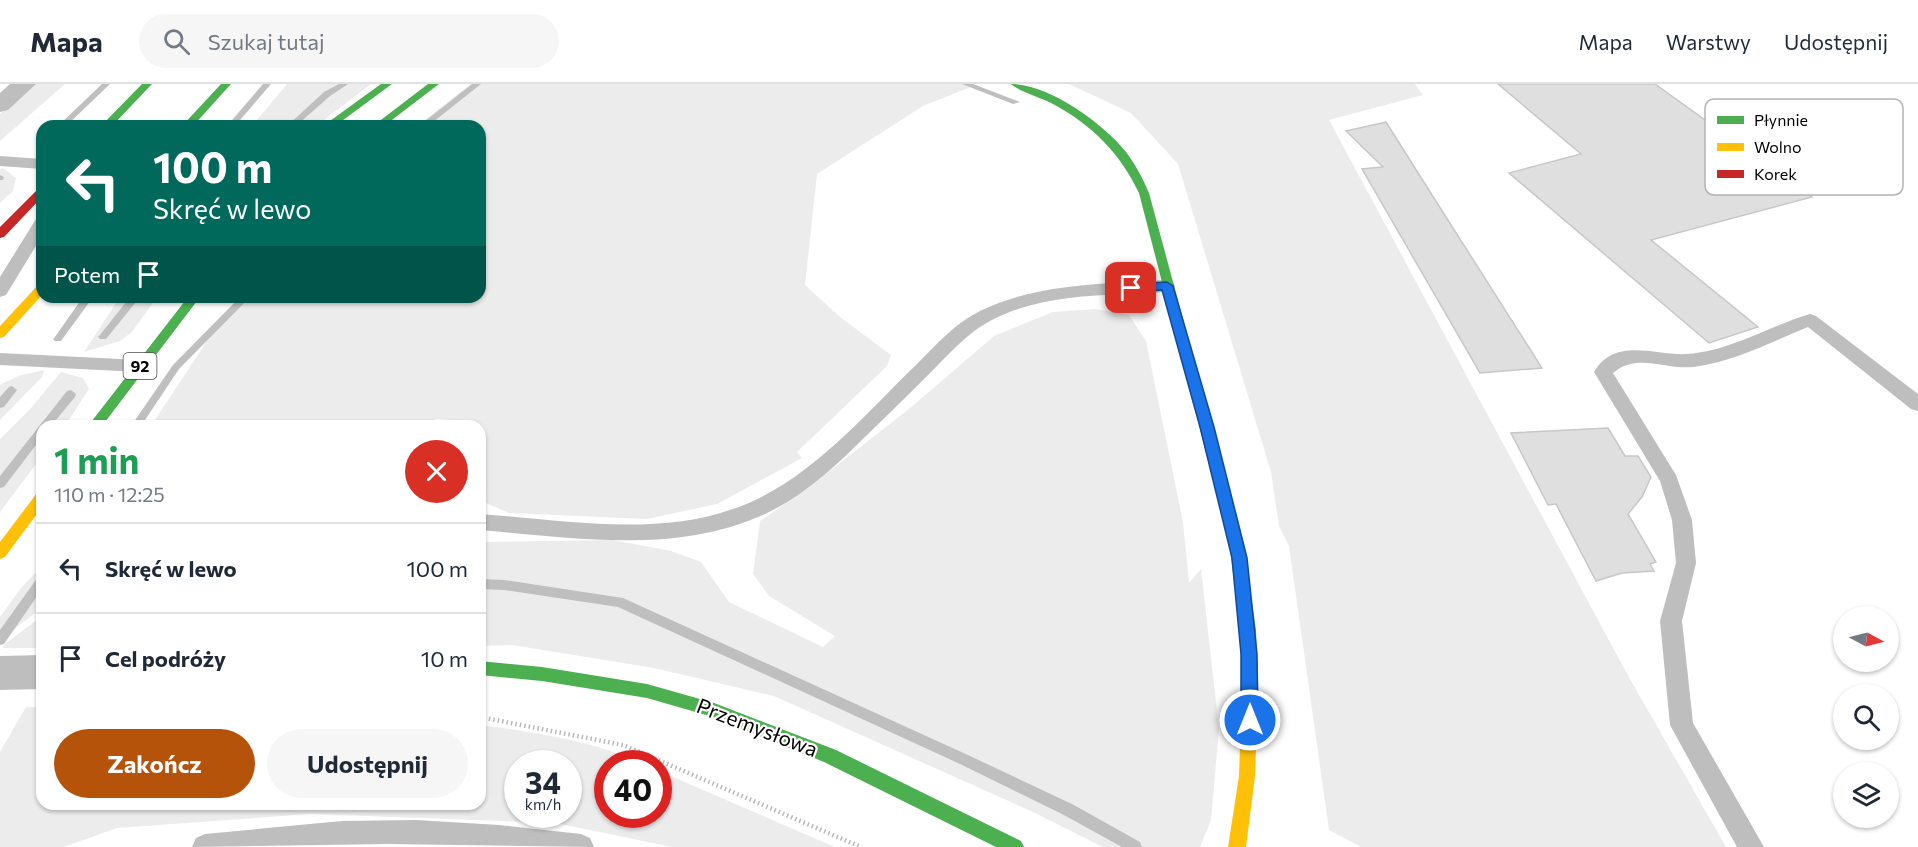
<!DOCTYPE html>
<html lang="pl">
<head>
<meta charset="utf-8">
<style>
  :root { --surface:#fff; --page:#f6f6f7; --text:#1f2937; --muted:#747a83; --line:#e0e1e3; --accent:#b45309 }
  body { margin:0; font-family:Commissioner,sans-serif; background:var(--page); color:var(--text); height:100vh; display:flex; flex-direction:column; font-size:22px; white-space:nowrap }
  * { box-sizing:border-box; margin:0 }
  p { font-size:20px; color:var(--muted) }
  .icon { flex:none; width:33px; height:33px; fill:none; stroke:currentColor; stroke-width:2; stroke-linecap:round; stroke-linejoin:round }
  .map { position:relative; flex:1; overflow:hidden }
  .sheet { position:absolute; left:36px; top:336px; width:450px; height:390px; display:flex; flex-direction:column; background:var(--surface); border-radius:18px; box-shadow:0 2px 4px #0004 }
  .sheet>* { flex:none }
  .top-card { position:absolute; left:36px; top:36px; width:450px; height:183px; border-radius:18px; box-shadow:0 2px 4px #0004; background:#00695c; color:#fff; overflow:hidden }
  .needle { width:39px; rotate:97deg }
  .tools { position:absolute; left:1833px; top:522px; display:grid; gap:12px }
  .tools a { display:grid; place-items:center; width:66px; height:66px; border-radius:50%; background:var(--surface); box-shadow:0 2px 4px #0004; font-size:30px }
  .speed { position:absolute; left:504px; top:666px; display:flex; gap:12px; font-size:30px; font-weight:700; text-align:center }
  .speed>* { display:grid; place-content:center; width:78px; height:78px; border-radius:50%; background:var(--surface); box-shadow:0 2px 4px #0004; line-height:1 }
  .speed small { font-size:15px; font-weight:400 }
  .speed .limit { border:9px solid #d22; background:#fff; color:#111 }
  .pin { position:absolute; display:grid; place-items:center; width:51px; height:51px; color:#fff; margin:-26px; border-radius:12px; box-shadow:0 3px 9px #0006 }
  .me { position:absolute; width:66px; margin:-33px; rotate:0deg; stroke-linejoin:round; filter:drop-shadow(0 0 4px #0008) }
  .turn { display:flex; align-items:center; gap:21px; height:126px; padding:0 18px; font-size:27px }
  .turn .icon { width:78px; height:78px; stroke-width:2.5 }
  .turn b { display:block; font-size:42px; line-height:51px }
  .then { display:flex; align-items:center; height:57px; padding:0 18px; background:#0003; gap:12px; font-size:22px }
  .round { display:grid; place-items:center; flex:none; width:63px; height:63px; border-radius:32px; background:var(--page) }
  .summary { display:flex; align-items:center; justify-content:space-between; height:102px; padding:0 18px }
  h1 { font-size:36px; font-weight:700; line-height:45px; color:#1e9e55 }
  .primary-button { display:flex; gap:12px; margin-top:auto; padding:12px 18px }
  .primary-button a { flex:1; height:69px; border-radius:36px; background:var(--accent); color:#fff; font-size:24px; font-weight:700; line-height:69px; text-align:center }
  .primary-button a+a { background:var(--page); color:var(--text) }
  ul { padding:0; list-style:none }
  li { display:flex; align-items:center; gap:18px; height:90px; padding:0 18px; border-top:2px solid var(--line) }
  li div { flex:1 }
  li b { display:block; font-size:22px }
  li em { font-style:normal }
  header { display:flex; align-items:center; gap:36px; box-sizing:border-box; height:84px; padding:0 30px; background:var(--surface); border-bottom:2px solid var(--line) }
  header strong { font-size:28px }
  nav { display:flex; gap:33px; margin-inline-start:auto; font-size:21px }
  .search { width:420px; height:54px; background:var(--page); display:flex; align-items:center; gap:15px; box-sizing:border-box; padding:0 21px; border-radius:33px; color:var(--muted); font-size:22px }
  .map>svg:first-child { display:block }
  .green { fill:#ececec; fill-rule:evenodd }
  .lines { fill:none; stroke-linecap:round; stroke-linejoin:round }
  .stream { fill:#bfbfbf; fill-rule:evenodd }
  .building { fill:#dfdfdf; stroke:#c7c7c7; stroke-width:1.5 }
  .path { stroke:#b9b9b9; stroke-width:4.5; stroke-dasharray:1.5 3; stroke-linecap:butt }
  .lane { fill:#bebebe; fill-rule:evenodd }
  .street { fill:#bebebe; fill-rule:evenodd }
  .fast { fill:#4caf50; fill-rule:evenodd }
  .slow { fill:#ffc107; fill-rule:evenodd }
  .jam { fill:#c62828; fill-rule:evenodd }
  .route { fill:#1a73e8; stroke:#114b97; stroke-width:1.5 }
  .labels { text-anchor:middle; stroke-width:4.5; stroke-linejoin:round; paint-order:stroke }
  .shield { fill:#fff; stroke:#4c4c4c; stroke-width:1.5 }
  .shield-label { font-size:16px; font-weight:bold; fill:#000 }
  .near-street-label { font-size:21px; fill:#000; stroke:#fff }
  .key { fill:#fff; stroke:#b2b2b2; stroke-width:1.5 }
  .key-label { font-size:16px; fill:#000 }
</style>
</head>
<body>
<header>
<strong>Mapa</strong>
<div class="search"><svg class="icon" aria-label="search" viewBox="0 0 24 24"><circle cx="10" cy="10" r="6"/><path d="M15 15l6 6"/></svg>Szukaj tutaj</div>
<nav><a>Mapa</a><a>Warstwy</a><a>Udostępnij</a></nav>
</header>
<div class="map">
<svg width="1918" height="763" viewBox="0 0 1918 763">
  <rect width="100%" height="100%" fill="#fff"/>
  <path class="green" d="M32 0H65L0 57V30Z
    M287 0H371L316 42H252Z
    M471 0H962L971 3 923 22 817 90 805 201 840 233 891 271 887 282 797 368 802 374 717 420 647 435 509 429 486 419 480 411V342H453L454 336 435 335 431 342H151L222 234 241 213H480V42H417Z
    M1069 0H1415L1423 11 1329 36 1626 588 1726 763H1361L1329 746 1289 462 1279 442 1271 388 1178 80 1131 29Z
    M3 84 16 94 13 107 0 119V86Z
    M120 213H157L132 248 120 257 84 268Z
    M1095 225 1129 231 1146 257 1183 438 1189 499 1201 485 1219 645 1211 736 1200 763H1103L1033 728 774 612 654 584 512 561 480 562V458L613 456 671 467 701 478 729 518 823 563 835 552 769 512 753 490 760 437 808 404 909 325 994 252 1053 228Z
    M44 286 42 293 0 336V301L18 292Z
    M61 288 83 294 89 305 65 342H42V372L0 428V355L31 324Z
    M42 482V524L6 551 0 560V533L21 504Z
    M42 532V564H3L5 560Z
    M26 623H42V720H480V641C534 648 592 657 642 679L608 680V730H658L659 687 835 763H672L556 739 311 730 117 744 64 763H0V668ZM518 680H568V730H518Z"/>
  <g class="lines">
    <path class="stream" d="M102 0H110L66 42H58Z
      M263 0H271L235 42H227Z
      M339 0H348L330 12 296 42H287L324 8Z
      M472 0H481L428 42H419Z
      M962 0H973L1020 18 1013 20Z
      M0 91 4 93 3 96H0Z
      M83 213H93L61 257H55L53 255 55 253Z
      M130 213H140L106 255H100L98 253 100 251Z
      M240 213H250L179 285 141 342H131L173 281Z
      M12 302 17 306 4 323 0 324V313L9 303Z
      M71 306 76 310 75 313 51 342H42V353L4 403 0 404V392L67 307Z
      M42 491V505L4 560 0 561V546L38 493Z
      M480 495 504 496 623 514 970 672 1072 720 1140 758 1142 763H1122L1062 730 960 680 618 523 504 506 480 505Z"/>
  </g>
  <path class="building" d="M1498 0H1655L1812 113 1651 156 1758 243 1709 259 1509 89 1581 70Z
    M1386 38 1432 111 1542 284 1480 289 1362 85 1383 83 1346 47Z
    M1608 344 1625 372H1638L1651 393 1642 413 1628 430 1656 478 1650 480 1654 487 1622 489 1596 497 1556 420 1548 421 1511 349Z"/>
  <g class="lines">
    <path class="path" d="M480 633 623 661 861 763"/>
    <path class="lane" d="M0 72 42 75V85L0 82Z
      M42 134V152L6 211 0 213V193L36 135Z
      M1167 196 1173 198 1175 202 1173 206C1157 210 1139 209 1123 210 1078 212 1031 215 990 237 969 248 952 267 935 284 913 306 890 329 867 351 838 380 805 411 767 429 677 471 575 454 480 446V430C562 436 654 453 733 425 807 400 863 332 917 280 936 261 955 239 980 227 1038 199 1104 200 1167 196Z
      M1810 230 1816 232 1918 310V327L1911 325 1808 243C1771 258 1733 278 1693 283 1665 286 1637 268 1613 289L1676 391 1692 436 1696 479 1682 537 1693 639 1764 763H1737L1670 641 1660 537 1676 479 1672 436 1660 397 1594 288C1615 252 1656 272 1687 270 1731 267 1769 242 1810 230Z
      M0 269 140 276 146 277 149 282 146 287 140 288 0 281Z
      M416 736 499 741 581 750 590 754 594 763 389 760 192 763 196 754 205 750 342 737Z"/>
    <path class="street" d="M10 0H36L8 26 0 28V9Z
      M42 571V605L0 606V572Z"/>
    <path class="fast" d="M142 0H152L112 42H101Z
      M221 0H231L193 42H182Z
      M381 0H392L335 42H323Z
      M428 0H439L384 42H373Z
      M1011 0C1049 0 1103 39 1126 68 1136 81 1143 95 1149 109L1243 457 1256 546 1258 604 1256 609 1250 611 1244 609 1242 604 1240 546 1229 457 1139 109C1120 69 1092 41 1053 20 1040 13 1022 9 1011 0Z
      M188 213H200L102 342H88Z
      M480 577 542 583 647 600 714 619 836 666 1021 757 1024 763H996L824 678 713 633 647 614 542 597 480 591Z"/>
    <path class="slow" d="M42 200V211L4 253 0 254V242L38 201Z
      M42 408V423L5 473 0 475V458L37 409Z
      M1250 597 1256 599 1258 604 1255 692 1246 763H1228L1239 692 1242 604 1244 599Z"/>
    <path class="jam" d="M42 104V113L4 153 0 154V143L38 105Z"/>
  </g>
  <path class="route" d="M1167 198 1173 202 1214 343 1247 474 1257 570 1258 636 1255 641 1250 643 1244 641 1241 636V570L1232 474 1200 343 1162 206 1131 208 1125 204 1131 200Z"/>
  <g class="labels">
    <rect class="shield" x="123.5" y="269" width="33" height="26" rx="4.5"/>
    <g class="shield-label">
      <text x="140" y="288">92</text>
    </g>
    <g class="near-street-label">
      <text transform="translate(757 644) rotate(21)" y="7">Przemysłowa</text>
    </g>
  </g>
  <rect x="1705" y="15" width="198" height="96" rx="9" class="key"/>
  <rect x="1717" y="32" width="27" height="8" fill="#4caf50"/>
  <rect x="1717" y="59" width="27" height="8" fill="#ffc107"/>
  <rect x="1717" y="86" width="27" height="8" fill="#c62828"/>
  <g class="key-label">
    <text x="1754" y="42">Płynnie</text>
    <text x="1754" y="69">Wolno</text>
    <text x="1754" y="96">Korek</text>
  </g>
</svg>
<div class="tools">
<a><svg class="needle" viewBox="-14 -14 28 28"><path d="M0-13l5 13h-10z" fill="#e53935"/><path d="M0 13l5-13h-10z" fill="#747a83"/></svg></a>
<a><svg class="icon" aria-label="search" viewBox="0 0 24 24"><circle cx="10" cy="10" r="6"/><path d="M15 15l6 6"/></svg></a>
<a><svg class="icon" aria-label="layers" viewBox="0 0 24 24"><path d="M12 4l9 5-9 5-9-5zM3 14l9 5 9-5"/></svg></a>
</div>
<div class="speed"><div>34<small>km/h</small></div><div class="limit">40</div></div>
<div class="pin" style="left:1131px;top:204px;background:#d93025"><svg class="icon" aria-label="arrive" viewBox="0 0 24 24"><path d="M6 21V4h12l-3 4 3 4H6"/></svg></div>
<svg class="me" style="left:1250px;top:636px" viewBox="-20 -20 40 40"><circle r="17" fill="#1a73e8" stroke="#fff" stroke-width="3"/><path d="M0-11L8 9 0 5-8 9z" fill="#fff"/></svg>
<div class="top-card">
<div class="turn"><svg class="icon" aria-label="left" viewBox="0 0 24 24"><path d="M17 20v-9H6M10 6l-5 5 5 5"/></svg><div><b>100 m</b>Skręć w lewo</div></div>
<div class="then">Potem<svg class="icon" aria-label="arrive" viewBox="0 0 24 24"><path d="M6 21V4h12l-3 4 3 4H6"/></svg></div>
</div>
<section class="sheet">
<div class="summary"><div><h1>1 min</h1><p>110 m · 12:25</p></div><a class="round" style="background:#d93025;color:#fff"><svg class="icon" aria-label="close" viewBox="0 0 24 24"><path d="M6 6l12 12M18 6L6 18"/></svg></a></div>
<ul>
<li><svg class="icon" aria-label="left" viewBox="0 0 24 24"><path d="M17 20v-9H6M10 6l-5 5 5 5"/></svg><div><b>Skręć w lewo</b></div><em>100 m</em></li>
<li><svg class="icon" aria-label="arrive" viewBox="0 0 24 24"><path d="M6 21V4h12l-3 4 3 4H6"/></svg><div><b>Cel podróży</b></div><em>10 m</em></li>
</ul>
<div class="primary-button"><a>Zakończ</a><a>Udostępnij</a></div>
</section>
</div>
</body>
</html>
